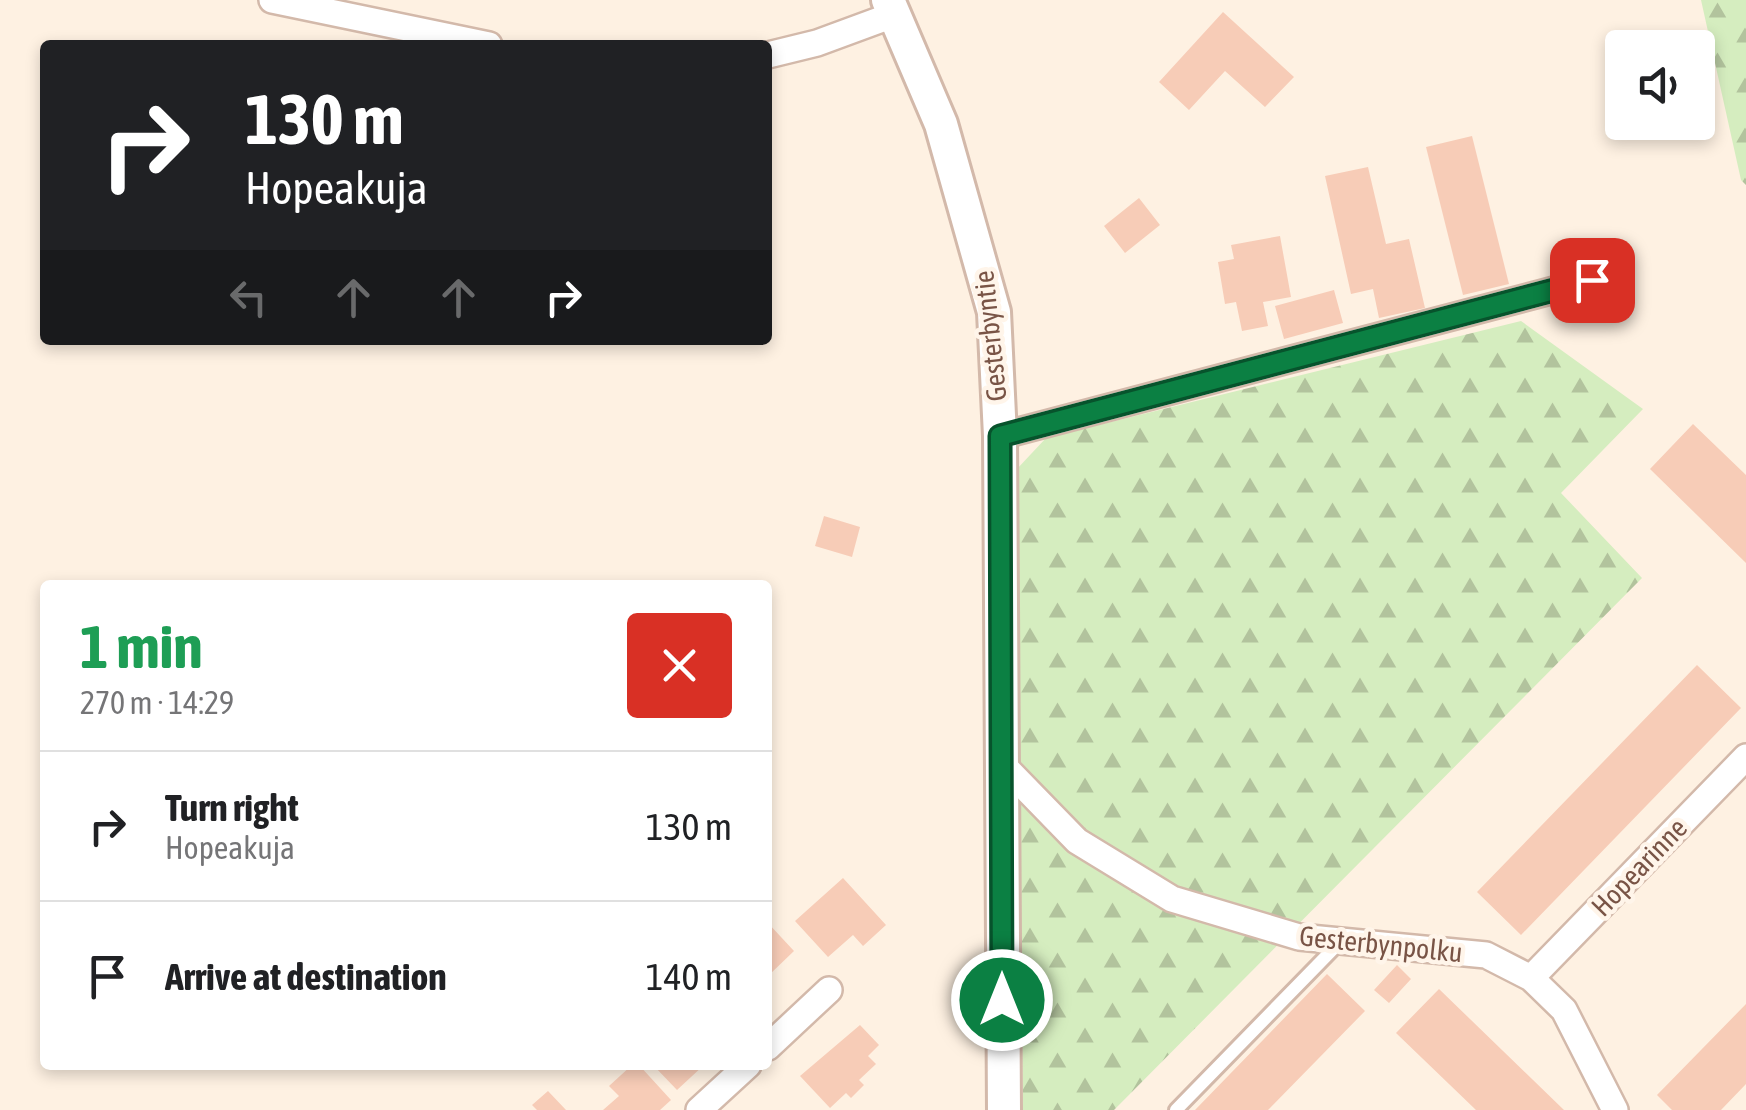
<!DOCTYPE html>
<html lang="en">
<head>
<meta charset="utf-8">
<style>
  :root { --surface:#fff; --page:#f2f2f2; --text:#202124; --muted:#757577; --line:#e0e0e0 }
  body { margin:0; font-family:"Asap Condensed",sans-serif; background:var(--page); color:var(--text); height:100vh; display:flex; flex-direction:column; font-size:38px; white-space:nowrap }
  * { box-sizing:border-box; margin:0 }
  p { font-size:32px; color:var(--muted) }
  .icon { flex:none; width:55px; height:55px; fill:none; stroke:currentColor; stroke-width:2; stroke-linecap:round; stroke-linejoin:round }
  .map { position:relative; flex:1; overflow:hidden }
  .panel { position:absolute; left:40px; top:580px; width:732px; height:490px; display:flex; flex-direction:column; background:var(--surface); border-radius:10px; box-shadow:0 5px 15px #0003 }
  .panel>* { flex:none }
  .guide { position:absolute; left:40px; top:40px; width:732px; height:305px; border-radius:10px; box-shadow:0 5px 15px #0003; background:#202124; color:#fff; overflow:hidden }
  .fabs { position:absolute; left:1605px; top:30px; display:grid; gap:20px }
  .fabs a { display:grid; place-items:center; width:110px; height:110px; border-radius:10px; background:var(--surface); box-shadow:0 5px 15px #0003; font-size:50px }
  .pin { position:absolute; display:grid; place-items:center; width:85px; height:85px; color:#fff; margin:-42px; border-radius:20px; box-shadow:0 5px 15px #0006 }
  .me { position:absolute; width:110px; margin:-55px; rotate:0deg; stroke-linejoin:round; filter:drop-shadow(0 0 8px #0008) }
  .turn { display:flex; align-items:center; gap:35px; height:210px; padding:0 40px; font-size:45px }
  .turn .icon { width:130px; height:130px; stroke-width:2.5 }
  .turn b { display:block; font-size:70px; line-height:85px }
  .lanes { display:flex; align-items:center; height:95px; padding:0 40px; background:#0003; justify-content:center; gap:50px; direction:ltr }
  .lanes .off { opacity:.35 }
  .round { display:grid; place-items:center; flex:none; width:105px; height:105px; border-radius:10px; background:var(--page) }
  .overview { display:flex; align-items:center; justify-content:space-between; height:170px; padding:0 40px }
  h1 { font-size:60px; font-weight:700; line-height:75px; color:#1e9e55 }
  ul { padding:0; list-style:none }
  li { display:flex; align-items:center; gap:30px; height:150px; padding:0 40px; border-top:2px solid var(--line) }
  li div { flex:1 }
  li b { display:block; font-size:38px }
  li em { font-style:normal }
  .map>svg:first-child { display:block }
  .forest { fill:url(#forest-firs) }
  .building { fill:#f7ccb7 }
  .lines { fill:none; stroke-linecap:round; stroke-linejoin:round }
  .service-casing { stroke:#d3b9aa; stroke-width:18 }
  .minor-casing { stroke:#d3b9aa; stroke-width:30 }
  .tertiary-casing { stroke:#d3b9aa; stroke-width:38 }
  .service { stroke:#fff; stroke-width:12 }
  .minor { stroke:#fff; stroke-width:25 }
  .tertiary { stroke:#fff; stroke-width:32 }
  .route-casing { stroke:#07532c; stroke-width:25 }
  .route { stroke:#0b8043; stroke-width:18 }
  .labels { text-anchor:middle; stroke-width:9; stroke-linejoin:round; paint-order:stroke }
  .street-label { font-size:28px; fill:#795446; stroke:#fff5ea }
</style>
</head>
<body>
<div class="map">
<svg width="1746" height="1110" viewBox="0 0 1746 1110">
  <defs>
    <pattern id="forest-firs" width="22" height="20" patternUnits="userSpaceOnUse" patternTransform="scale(2.5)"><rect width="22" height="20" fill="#d5edbf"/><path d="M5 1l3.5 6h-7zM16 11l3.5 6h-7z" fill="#b2c39d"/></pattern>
  </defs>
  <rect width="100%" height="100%" fill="#fef1e2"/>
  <path class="forest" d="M1701 0H1746V185L1741 180Z
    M1521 321 1643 409 1561 493 1642 578 1114 1110H1023L1015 471 1046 438Z"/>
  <path class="building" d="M1223 12 1294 77 1265 107 1225 71 1189 110 1159 82Z
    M1472 136 1509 284 1463 295 1426 147Z
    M1368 167 1386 244 1409 239 1425 308 1379 318 1373 289 1351 294 1325 176Z
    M1139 198 1160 225 1125 253 1104 226Z
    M1280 236 1291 297 1263 302 1268 326 1242 331 1236 302 1225 304 1218 262 1234 259 1231 245Z
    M1334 290 1343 323 1284 339 1275 306Z
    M1693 424 1746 475V563L1650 469Z
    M824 516 860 527 852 557 815 546Z
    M1697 665 1741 708 1521 935 1477 892Z
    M843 878 886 925 863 946 853 935 828 957 795 921Z
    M768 923 794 951 768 976Z
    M1397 965 1411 979 1389 1003 1374 990Z
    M1327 974 1365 1011 1268 1110H1195Z
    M1439 989 1564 1110H1476L1396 1033Z
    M1746 1004V1084L1721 1110H1672L1657 1095Z
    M860 1025 879 1045 868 1056 876 1064 859 1080 864 1085 851 1098 846 1093 830 1108 800 1076Z
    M632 1065H639L671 1100 660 1110H603L619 1096 609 1086Z
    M653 1065H704L677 1090Z
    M548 1091 566 1110H537L532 1105Z"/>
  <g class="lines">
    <defs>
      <path id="service" d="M1176 1110 1340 942"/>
      <path id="minor" d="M272 0 489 45
        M768 55 817 43 893 15
        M1000 436 1592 280
        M1002 764 1077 841 1172 899 1299 937 1486 955 1531 978 1564 1010 1615 1110
        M1531 978 1746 757
        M768 1047 829 990
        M699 1110 748 1065"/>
      <path id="tertiary" d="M888 0 941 124 994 312 1000 436 1004 1110"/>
    </defs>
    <use href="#service" class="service-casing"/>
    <use href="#minor" class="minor-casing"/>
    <use href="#tertiary" class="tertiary-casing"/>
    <use href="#service" class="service"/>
    <use href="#minor" class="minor"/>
    <use href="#tertiary" class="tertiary"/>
  </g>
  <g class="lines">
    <defs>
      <path id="route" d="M1002 1000 1000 436 1592 280"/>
    </defs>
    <use href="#route" class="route-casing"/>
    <use href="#route" class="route"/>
  </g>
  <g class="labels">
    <g class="street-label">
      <text transform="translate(990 336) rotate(-96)" y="10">Gesterbyntie</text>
      <text transform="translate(1639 867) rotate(-46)" y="10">Hopearinne</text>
      <text transform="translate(1381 944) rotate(6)" y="10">Gesterbynpolku</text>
    </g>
  </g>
</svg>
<div class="fabs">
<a><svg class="icon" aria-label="sound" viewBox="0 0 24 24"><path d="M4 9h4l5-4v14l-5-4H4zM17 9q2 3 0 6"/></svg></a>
</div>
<div class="pin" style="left:1592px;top:280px;background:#d93025"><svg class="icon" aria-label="arrive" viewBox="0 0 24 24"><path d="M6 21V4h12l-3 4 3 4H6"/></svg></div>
<svg class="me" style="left:1002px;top:1000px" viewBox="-20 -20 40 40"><circle r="17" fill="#0b8043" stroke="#fff" stroke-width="3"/><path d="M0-11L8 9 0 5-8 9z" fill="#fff"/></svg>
<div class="guide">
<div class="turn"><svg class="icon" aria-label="right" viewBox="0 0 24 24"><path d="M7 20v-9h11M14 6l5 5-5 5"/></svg><div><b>130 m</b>Hopeakuja</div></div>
<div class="lanes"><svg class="icon off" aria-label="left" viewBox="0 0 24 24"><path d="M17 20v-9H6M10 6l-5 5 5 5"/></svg><svg class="icon off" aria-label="ahead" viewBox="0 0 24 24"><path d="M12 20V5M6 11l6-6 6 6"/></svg><svg class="icon off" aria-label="ahead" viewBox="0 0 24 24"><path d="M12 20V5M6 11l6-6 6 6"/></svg><svg class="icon" aria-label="right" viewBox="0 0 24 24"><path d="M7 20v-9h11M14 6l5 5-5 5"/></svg></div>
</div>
<section class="panel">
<div class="overview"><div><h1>1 min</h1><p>270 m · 14:29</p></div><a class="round" style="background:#d93025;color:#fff"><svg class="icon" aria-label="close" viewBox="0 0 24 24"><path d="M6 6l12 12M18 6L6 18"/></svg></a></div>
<ul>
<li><svg class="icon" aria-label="right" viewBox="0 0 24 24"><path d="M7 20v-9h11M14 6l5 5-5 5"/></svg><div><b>Turn right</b><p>Hopeakuja</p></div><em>130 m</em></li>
<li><svg class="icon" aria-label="arrive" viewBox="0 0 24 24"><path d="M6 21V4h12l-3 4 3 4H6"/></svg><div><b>Arrive at destination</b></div><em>140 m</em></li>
</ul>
</section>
</div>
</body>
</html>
